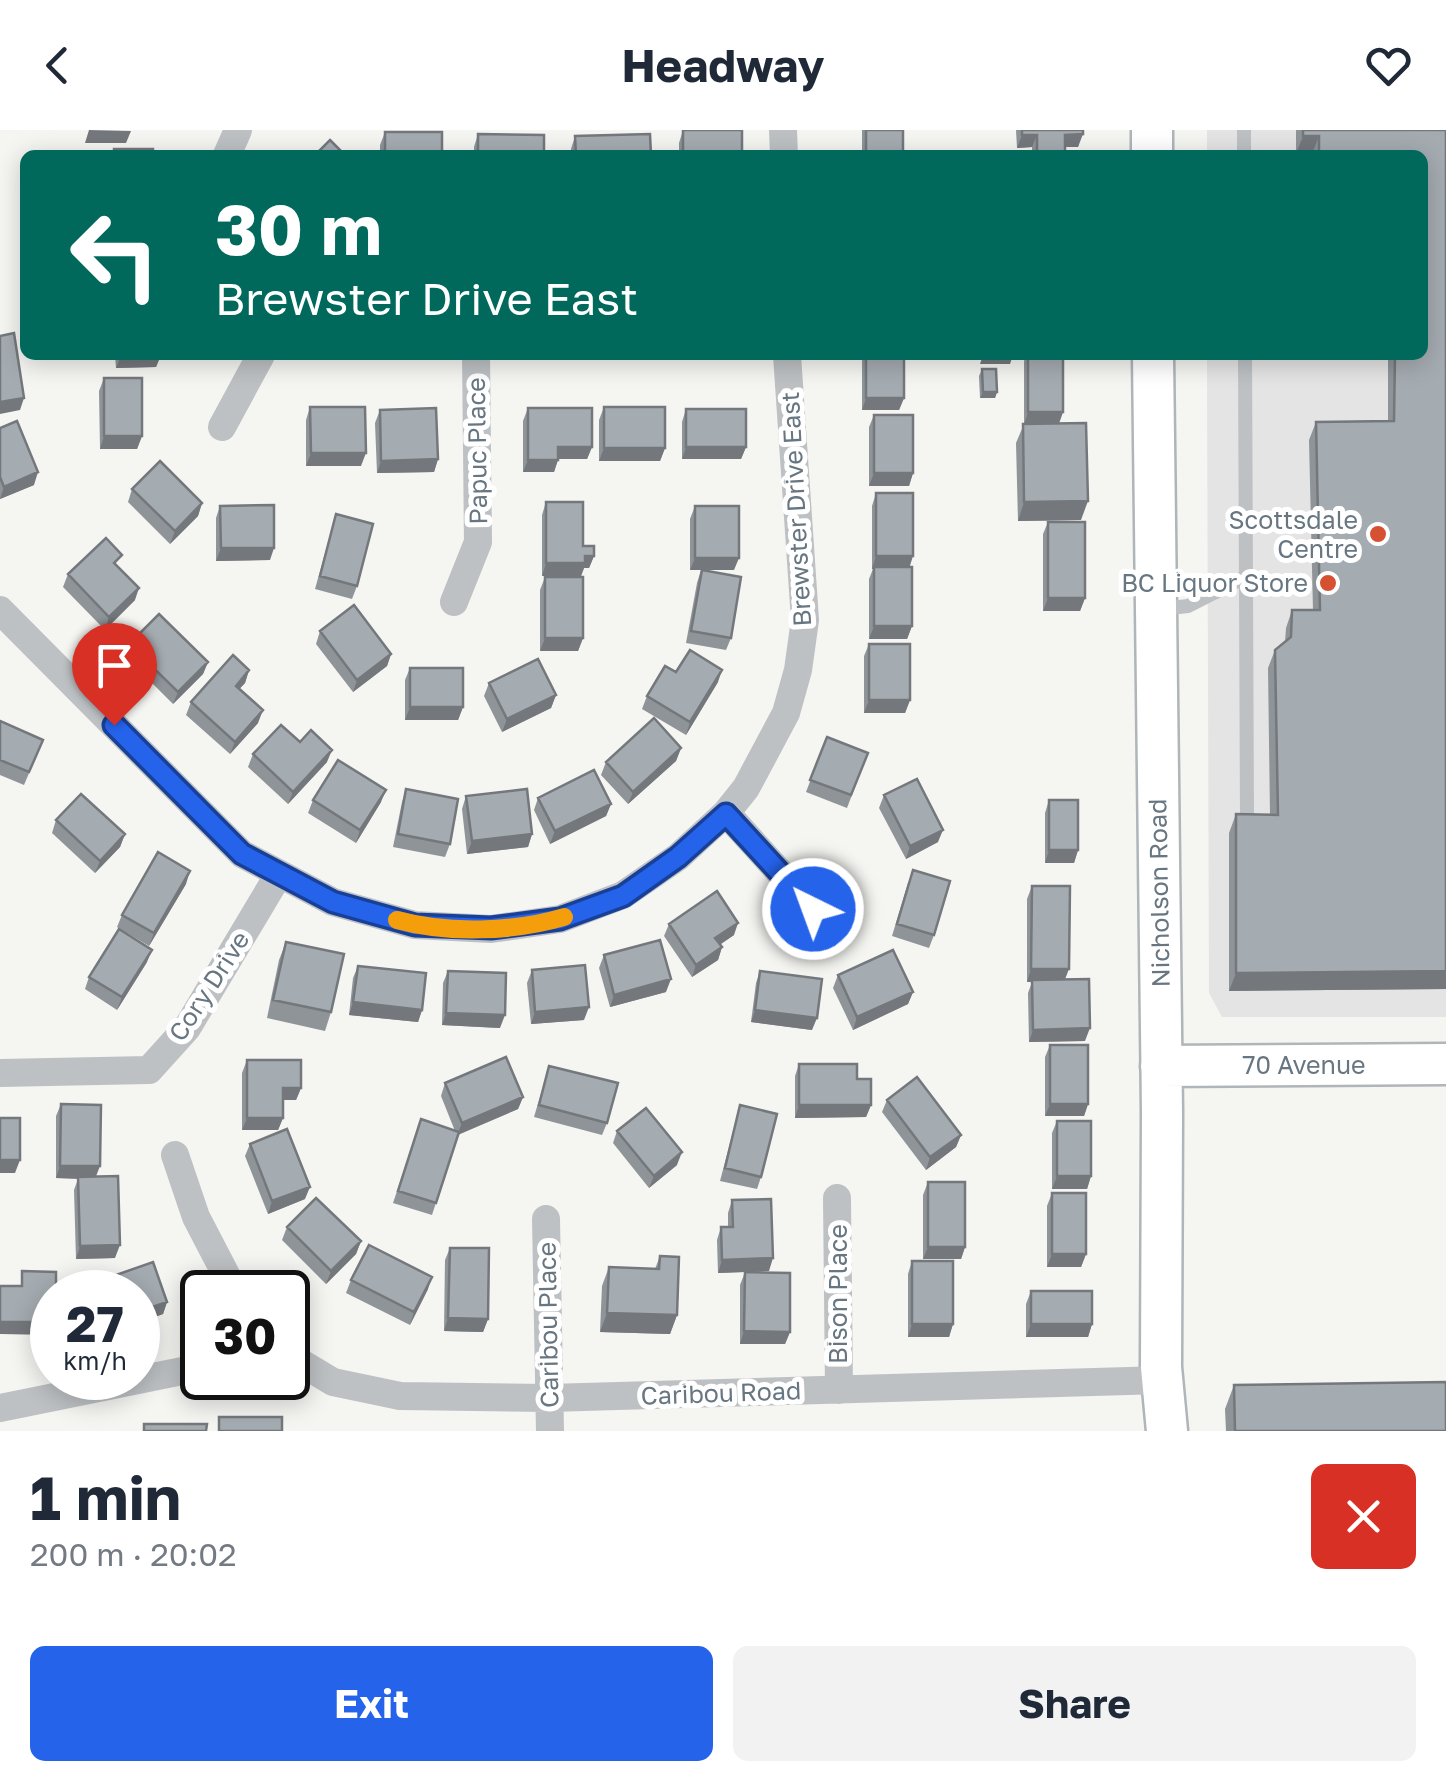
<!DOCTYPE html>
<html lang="en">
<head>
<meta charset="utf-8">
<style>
  :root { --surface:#fff; --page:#f2f2f3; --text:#1f2937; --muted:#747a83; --accent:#2563eb }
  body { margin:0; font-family:"Golos Text",sans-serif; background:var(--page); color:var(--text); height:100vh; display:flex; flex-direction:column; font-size:38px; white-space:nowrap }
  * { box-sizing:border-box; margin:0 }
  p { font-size:32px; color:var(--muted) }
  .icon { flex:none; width:55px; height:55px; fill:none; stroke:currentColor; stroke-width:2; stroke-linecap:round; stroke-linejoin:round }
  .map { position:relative; height:1301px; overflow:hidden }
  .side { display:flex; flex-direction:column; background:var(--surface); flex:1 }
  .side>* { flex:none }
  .banner { position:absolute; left:20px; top:20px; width:1408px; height:210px; border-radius:15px; box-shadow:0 5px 25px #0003; background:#00695c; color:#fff; overflow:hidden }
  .speed { position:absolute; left:30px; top:1140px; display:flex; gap:20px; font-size:50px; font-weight:700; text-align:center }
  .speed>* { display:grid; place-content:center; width:130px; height:130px; border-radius:50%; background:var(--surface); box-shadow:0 5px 25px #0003; line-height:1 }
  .speed small { font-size:25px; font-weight:400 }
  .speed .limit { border:5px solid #111; border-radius:15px; background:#fff; color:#111 }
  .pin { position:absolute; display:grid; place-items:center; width:85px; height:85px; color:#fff; margin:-102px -42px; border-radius:50% 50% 50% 0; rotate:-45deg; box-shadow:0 0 10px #0007 }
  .pin .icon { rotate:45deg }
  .me { position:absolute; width:110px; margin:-55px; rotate:318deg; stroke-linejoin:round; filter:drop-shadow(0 0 8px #0008) }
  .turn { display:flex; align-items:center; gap:35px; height:210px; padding:0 30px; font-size:45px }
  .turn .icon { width:130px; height:130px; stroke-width:2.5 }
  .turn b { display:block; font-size:70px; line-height:85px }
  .round { display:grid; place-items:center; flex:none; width:105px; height:105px; border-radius:15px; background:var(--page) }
  .overview { display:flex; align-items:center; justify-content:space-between; height:170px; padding:0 30px }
  h1 { font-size:60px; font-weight:700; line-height:75px }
  .action { display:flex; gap:20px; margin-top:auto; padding:20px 30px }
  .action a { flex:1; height:115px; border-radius:15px; background:var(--accent); color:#fff; font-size:40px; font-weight:700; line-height:115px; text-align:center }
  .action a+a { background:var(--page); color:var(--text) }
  header { display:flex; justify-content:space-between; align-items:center; height:130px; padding:0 30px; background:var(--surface); font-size:45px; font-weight:700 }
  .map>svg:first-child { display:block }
  .built { fill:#e3e4e3 }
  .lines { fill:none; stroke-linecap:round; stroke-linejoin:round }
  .secondary-casing { stroke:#afb5b9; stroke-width:45 }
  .lane { stroke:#bdc1c4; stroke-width:14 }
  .street { stroke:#bdc1c4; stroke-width:28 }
  .secondary { stroke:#fff; stroke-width:40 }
  .wall { fill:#8e9498 }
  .shaded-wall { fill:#74787c }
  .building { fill:#a5acb1; stroke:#74787c; stroke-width:2.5 }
  .route-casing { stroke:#184099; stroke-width:25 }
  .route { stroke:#2563eb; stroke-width:18 }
  .slow { stroke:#f59e0b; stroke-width:18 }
  .poi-dot { fill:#d55132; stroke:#fff; stroke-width:4 }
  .labels { text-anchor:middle; stroke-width:10; stroke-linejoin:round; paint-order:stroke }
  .street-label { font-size:25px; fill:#677681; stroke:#fff }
  .poi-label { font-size:25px; fill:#677681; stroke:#fff; text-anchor:end }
</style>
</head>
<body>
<header><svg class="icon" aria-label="back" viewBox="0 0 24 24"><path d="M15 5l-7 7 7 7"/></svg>Headway<svg class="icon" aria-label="heart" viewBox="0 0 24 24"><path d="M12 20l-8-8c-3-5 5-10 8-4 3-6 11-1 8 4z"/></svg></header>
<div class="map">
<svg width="1446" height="1301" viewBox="0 0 1446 1301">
  <rect width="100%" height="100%" fill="#f5f5f2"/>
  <path class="built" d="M1207 0H1446V887H1222L1209 863 1207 225H1422V25H1207Z"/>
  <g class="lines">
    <defs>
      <path id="secondary" d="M1152 0V25
        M1153 225 1162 982 1161 1237 1167 1301
        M1161 936 1446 934"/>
    </defs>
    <use href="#secondary" class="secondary-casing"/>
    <path class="lane" d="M1244 0V25
      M1245 225 1247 688
      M1161 479 1188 476 1247 446"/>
    <path class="street" d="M783 0 784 25
      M227 25 238 0
      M222 297 261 225
      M454 472 478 412 476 225
      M0 480 242 724 333 772 415 795 491 799 560 789 623 765 678 727 726 683 746 658 786 583 798 540 805 490 787 225
      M726 683 813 779
      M0 943 149 940 187 898 279 744
      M175 1025 196 1087 235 1162
      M837 1068 839 1260
      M546 1089 550 1301
      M288 1225 333 1252 400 1266 549 1268 1163 1250
      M0 1278 202 1237"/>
    <use href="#secondary" class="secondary"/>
  </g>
  <path class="wall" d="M683 0 742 25H679V13Z
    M862 0H903V25H862Z
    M1016 0H1083L1078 17H1065V25H1032V17L1017 18Z
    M1296 0H1446V859L1229 861V703L1236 684 1270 685 1268 538 1275 520 1285 512 1286 498 1292 480H1313L1309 310 1316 292 1388 291V225H1422V25L1296 24Z
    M385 2 442 25H380V15Z
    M478 4 544 25H474V17Z
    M575 6 651 25H571V19Z
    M115 225H161L156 237 116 238Z
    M862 225H904V268L899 280H862Z
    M1026 225H1063V282L1059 294 1081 390 1018 391 1016 313 1024 294V231Z
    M982 239 997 262 995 268H980L979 246Z
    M104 248 142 306 137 319H100L99 261Z
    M310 277 361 336H306V290Z
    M604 277 665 318 660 331H599V290Z
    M528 278 592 317 587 329H558L554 342H523V291Z
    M686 279 746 317 741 329H682V292Z
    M380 280 438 329 434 342 377 343 375 293Z
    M874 285 913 343 909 356H869V297Z
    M0 298 34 355 0 369Z
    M132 359 202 373 198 386 170 414 128 372Z
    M876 363 909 437 912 496 907 509H869V449L873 439H872V376Z
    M546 372 583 416 594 426 589 438H584L581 446H542V385Z
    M220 376 270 430 216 431V388Z
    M695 376 734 440H703L731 508 726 520 686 513 697 453 701 440H690V389Z
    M336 384 357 456 352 469 315 459Z
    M1048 392 1085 468 1080 481H1043V404Z
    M118 436 135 470 105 500 63 457 68 444Z
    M545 447 583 508 578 521H540V460Z
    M320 501 391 524 387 536 353 562 316 514Z
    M129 514 208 532 203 544 173 574 125 526Z
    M869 514 910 570 905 583H864V526Z
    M410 538 463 577 458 590H405V550Z
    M249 540 245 553 239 559 258 593 230 624 186 585 191 572Z
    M676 542 718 552 686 605 642 579 647 566Z
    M489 553 556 565 551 578 502 602 484 566Z
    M0 591 38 622 24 655 0 645Z
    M827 607 868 623 847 678 806 662Z
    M681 618 676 631 628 674 601 645 606 632Z
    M253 624 327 632 288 674 248 637Z
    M406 659 450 714 445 727 393 717 402 672Z
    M884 665 938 712 906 729 879 678Z
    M466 666 532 704 528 717 467 724 462 679Z
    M538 668 611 674 606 686 550 714 534 680Z
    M313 670 381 672 356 713 308 683Z
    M1049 670 1078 720 1074 733H1045V683Z
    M56 690 125 704 120 717 95 743 52 703Z
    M908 753 934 805 929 818 892 806Z
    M186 754 149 816 117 797 122 785Z
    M1032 756 1065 850 1085 911 1029 912 1028 863 1032 852H1027V769Z
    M669 794 734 805 720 814 722 817 718 830 692 847 664 806Z
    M286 812 331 882 325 901 267 888 279 830Z
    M604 825 666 862 610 877 599 838Z
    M147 832 117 880 85 859 89 847Z
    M358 836 422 880 418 892 349 885 353 848Z
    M532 840 584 890 531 894 527 853Z
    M448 841 500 898 442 895 443 853Z
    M760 841 812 900 751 892 756 853Z
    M838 845 913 862 908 874 853 900 833 858Z
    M1050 915 1088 974 1084 986H1045V927Z
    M247 930 301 958 296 970H283V988L278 1000H242V943Z
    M799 934 857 949 871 975 866 987 795 988V946Z
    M549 936 607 993 602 1005 534 987Z
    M445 953 523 967 518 979 458 1005 432 1085 393 1073 421 989 455 1001 441 966Z
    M887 970 961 1005 956 1017 926 1040 882 982Z
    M61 974 96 1047 115 1128 76 1129 74 1060 78 1049 56 1048V986Z
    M740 975 761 1047 757 1059 720 1051Z
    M1057 991 1091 1046 1087 1059H1052V1003Z
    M617 1001 677 1035 649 1058 613 1013Z
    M250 1014 305 1069 268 1084 245 1026Z
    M928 1052 965 1117 961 1129H923V1065Z
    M1052 1063 1086 1124 1081 1137H1047V1076Z
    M732 1070 769 1141 718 1143 717 1110 721 1097H728V1083Z
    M287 1097 361 1111 356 1124 326 1154 282 1110Z
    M450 1118 488 1189 483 1202 444 1201 445 1130Z
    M660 1126 677 1185 670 1204 600 1202 602 1156 609 1137 655 1139Z
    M912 1131 953 1194 949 1207H908V1144Z
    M153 1132 167 1172 163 1184 138 1193V1162H95L99 1151Z
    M745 1142 790 1202 785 1214H740V1155Z
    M351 1150 428 1159 410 1195 346 1163Z
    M1031 1161 1092 1194 1088 1207H1026V1174Z
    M1234 1255 1446 1301H1226L1225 1279Z"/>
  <path class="shaded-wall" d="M89 0 131 1 126 13H85Z
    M1083 4 1078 17H1060L1065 5Z
    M1022 5H1037L1032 17 1017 18Z
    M1303 6H1319L1312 24H1296Z
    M161 225 156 237 116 238 121 226Z
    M982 228H1012L1010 234H980Z
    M983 262H997L995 268H980Z
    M24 268 20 280 0 284V272Z
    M866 268H904L899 280H862Z
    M1028 282H1063L1058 295H1024Z
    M104 306H142L137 319H100Z
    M558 317H592L587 329H554Z
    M686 317H746L741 329H682Z
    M604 318H665L660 331H599Z
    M311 323H366L361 336H306Z
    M438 329 434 342 377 343 381 331Z
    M528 330H558L554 342H523Z
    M38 342 34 355 0 369 4 357Z
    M874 343H913L909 356H869Z
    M1088 371 1081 390 1018 391 1024 372Z
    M202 373 198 386 170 414 175 401Z
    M221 418H274L270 430 216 431Z
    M585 426H594L589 438H584L581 446H542L546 433Z
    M876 426H913L909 439H872Z
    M695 428H739L734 440H690Z
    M139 458 135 470 105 500 109 487Z
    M1048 468H1085L1080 481H1043Z
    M874 496H912L907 509H869Z
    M545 508H583L578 521H540Z
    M391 524 387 536 353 562 357 550Z
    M208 532 203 544 173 574 178 562Z
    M249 540 245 553 231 568 236 556Z
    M722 540 718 552 686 605 690 592Z
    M556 565 551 578 502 602 507 589Z
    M869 570H910L905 583H864Z
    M410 577H463L458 590H405Z
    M263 580 258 593 230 624 235 612Z
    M681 618 676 631 628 674 633 662Z
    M332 620 327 632 288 674 293 662Z
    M386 660 381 672 356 713 360 700Z
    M611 674 606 686 550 714 555 701Z
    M943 700 938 712 906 729 910 716Z
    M125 704 120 717 95 743 100 731Z
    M532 704 528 717 467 724 472 711Z
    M1049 720H1078L1074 733H1045Z
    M190 741 186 754 149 816 154 803Z
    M738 793 734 805 711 821 715 808Z
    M722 817 718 830 692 847 696 835Z
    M152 820 147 832 117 880 122 867Z
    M1031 839H1069L1064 852H1027Z
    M1446 841V859L1229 861 1236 843Z
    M671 849 666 862 610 877 614 865Z
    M913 862 908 874 853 900 857 887Z
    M353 872 422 880 418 892 349 885Z
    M589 877 584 890 531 894 535 882Z
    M755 880 817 888 812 900 751 892Z
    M446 883 505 885 500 898 442 895Z
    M1090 898 1085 911 1029 912 1033 900Z
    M283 958H301L296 970H278Z
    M523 967 518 979 457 1005 462 993Z
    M1050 974H1088L1084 986H1045Z
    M799 975H871L866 987 795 988Z
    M247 988H283L278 1000H242Z
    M961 1005 956 1017 926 1040 930 1027Z
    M682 1022 677 1035 649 1058 654 1046Z
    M0 1030H20L15 1043H0Z
    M60 1036H100L95 1049 56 1048Z
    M1057 1046H1091L1087 1059H1052Z
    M310 1057 305 1069 268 1084 272 1071Z
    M361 1111 356 1124 326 1154 331 1141Z
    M120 1115 115 1128 76 1129 80 1116Z
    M928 1117H965L961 1129H923Z
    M1052 1124H1086L1081 1137H1047Z
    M773 1128 769 1141 718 1143 722 1130Z
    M432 1147 428 1159 410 1195 414 1182Z
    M167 1172 163 1184 138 1193V1182Z
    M607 1183 677 1185 670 1204 600 1202Z
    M448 1188 488 1189 483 1202 444 1201Z
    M0 1192H52V1200L51 1205 0 1204Z
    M912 1194H953L949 1207H908Z
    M1031 1194H1092L1088 1207H1026Z
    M744 1201 790 1202 785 1214H740Z"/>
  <path class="building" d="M683 0H742V25H683Z
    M866 0H903V25H866Z
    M1022 0H1083V4L1065 5V25H1037V5H1022Z
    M1303 0H1446V841L1236 843V684L1278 685 1275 520 1291 507 1292 480H1320L1316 292 1394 291 1395 225H1422V25H1319V6H1303Z
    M385 2H442V25H385Z
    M478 4 544 5V25H478Z
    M650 4 651 25H576L575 6Z
    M330 10 345 25H315Z
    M114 19H153V25H114Z
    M14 203 24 268 0 272V206Z
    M866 225H904V268H866Z
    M982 225H1012V228H982Z
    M1028 225H1063V282H1028Z
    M982 239H996L997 262H983Z
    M104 248H142V306H104Z
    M310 277H365L366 323H311Z
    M604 277H665V318H604Z
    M436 278 438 329 381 331 380 280Z
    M528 278H592V317H558V330H528Z
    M686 279H746V317H686Z
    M874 285H913V343H874Z
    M17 291 38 342 4 357 0 347V298Z
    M1086 293 1088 371 1024 372 1023 294Z
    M160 331 202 373 175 401 132 359Z
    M876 363H913V426H876Z
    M546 372H583V416H594V426H585V433H546Z
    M274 375V418H221L220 376Z
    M695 376H739V428H695Z
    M336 384 373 394 357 456 320 446Z
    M1048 392H1085V468H1048Z
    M106 408 122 425 114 433 139 458 109 487 68 444Z
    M874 437H912V496H874Z
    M702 440 741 447 731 508 691 501Z
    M545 447H583V508H545Z
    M354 475 391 524 357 550 320 501Z
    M159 484 208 532 178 562 129 514Z
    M869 514H910V570H869Z
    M690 520 722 540 690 592 647 566 665 536 676 542Z
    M233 525 249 540 236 556 263 580 235 612 191 572Z
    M538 529 556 565 507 589 489 553Z
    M410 538H463V577H410Z
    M654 588 681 618 633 662 606 632Z
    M0 591 43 610 29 642 0 630Z
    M281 595 300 612 311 600 332 620 293 662 253 624Z
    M827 607 868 623 851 665 810 650Z
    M338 630 386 660 360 700 313 670Z
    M594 640 611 674 555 701 538 668Z
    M917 649 943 700 910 716 884 665Z
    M406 659 458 669 450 714 398 704Z
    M527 659 532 704 472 711 466 666Z
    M81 664 125 704 100 731 56 690Z
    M1049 670H1078V720H1049Z
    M158 722 190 741 154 803 122 785Z
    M913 740 950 751 934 805 897 794Z
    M1032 756H1070L1069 839H1031Z
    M717 761 738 793 715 808 722 817 696 835 669 794Z
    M119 799 152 820 122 867 89 847Z
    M660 810 671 849 614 865 604 825Z
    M286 812 344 824 331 882 273 870Z
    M893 820 913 862 857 887 838 845Z
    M585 835 589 877 535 882 532 840Z
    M358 836 426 843 422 880 353 872Z
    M448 841 506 843 505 885 446 883Z
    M760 841 822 849 817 888 755 880Z
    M1089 849 1090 898 1033 900 1032 850Z
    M1050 915H1088V974H1050Z
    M506 927 523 967 462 993 445 953Z
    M247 930H301V958H283V988H247Z
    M799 934H857V949H871V975H799Z
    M549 936 618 953 607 993 539 975Z
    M917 947 961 1005 930 1027 887 970Z
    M61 974 101 975 100 1036H60Z
    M740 975 777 984 761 1047 725 1038Z
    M646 978 682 1022 654 1046 617 1001Z
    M0 988H20V1030H0Z
    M421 989 459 1002 436 1073 398 1061Z
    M1057 991H1091V1046H1057Z
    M287 999 310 1057 272 1071 250 1014Z
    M118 1046 120 1115 80 1116 78 1047Z
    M928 1052H965V1117H928Z
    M1052 1063H1086V1124H1052Z
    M316 1068 361 1111 331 1141 287 1097Z
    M771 1069 773 1128 722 1130 721 1097H733L732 1070Z
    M369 1115 432 1147 414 1182 351 1150Z
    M450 1118H489L488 1189 448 1188Z
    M660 1126 679 1127 677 1185 607 1183 609 1137 659 1139Z
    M912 1131H953V1194H912Z
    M153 1132 167 1172 138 1182V1162H103L99 1151Z
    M22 1141 56 1142V1162H52V1192H0V1156H22Z
    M745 1142 790 1143V1202L744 1201Z
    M1031 1161H1092V1194H1031Z
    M1446 1252V1301H1235L1234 1255Z
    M219 1287H282V1301H219Z
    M144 1294H207L206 1301H144Z"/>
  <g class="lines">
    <defs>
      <path id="route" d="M114 595 242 724 333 772 415 795 491 798 560 789 623 766 678 727 726 684 813 779"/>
    </defs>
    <use href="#route" class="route-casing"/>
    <use href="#route" class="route"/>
    <path class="slow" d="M397 790C448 804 514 802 564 787"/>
  </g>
  <g class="poi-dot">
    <circle cx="1378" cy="404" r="10"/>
    <circle cx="1328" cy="453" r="10"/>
  </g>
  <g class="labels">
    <g class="street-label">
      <text transform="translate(477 321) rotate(-91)" y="9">Papuc Place</text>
      <text transform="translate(796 379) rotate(-93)" y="9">Brewster Drive East</text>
      <text transform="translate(1159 763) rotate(-91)" y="9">Nicholson Road</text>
      <text transform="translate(209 856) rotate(-57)" y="9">Cory Drive</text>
      <text x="1304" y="944">70 Avenue</text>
      <text transform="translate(838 1164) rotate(-90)" y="9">Bison Place</text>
      <text transform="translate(548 1195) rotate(-91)" y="9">Caribou Place</text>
      <text transform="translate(721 1263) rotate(-2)" y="9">Caribou Road</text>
    </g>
    <g class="poi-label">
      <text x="1358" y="399">Scottsdale<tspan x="1358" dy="29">Centre</tspan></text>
      <text x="1308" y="462">BC Liquor Store</text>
    </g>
  </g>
</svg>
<div class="speed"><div>27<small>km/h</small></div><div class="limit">30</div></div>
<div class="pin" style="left:114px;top:595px;background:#d93025"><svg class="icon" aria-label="arrive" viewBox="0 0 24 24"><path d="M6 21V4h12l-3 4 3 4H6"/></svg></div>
<svg class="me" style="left:813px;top:779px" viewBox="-20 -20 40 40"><circle r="17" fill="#2563eb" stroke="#fff" stroke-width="3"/><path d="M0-11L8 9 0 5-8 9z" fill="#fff"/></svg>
<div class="banner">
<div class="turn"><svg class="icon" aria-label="left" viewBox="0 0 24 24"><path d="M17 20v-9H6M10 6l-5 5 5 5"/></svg><div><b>30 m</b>Brewster Drive East</div></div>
</div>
</div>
<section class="side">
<div class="overview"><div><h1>1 min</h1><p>200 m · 20:02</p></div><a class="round" style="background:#d93025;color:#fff"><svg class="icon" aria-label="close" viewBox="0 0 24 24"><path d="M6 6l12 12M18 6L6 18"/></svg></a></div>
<div class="action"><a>Exit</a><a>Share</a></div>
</section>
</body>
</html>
